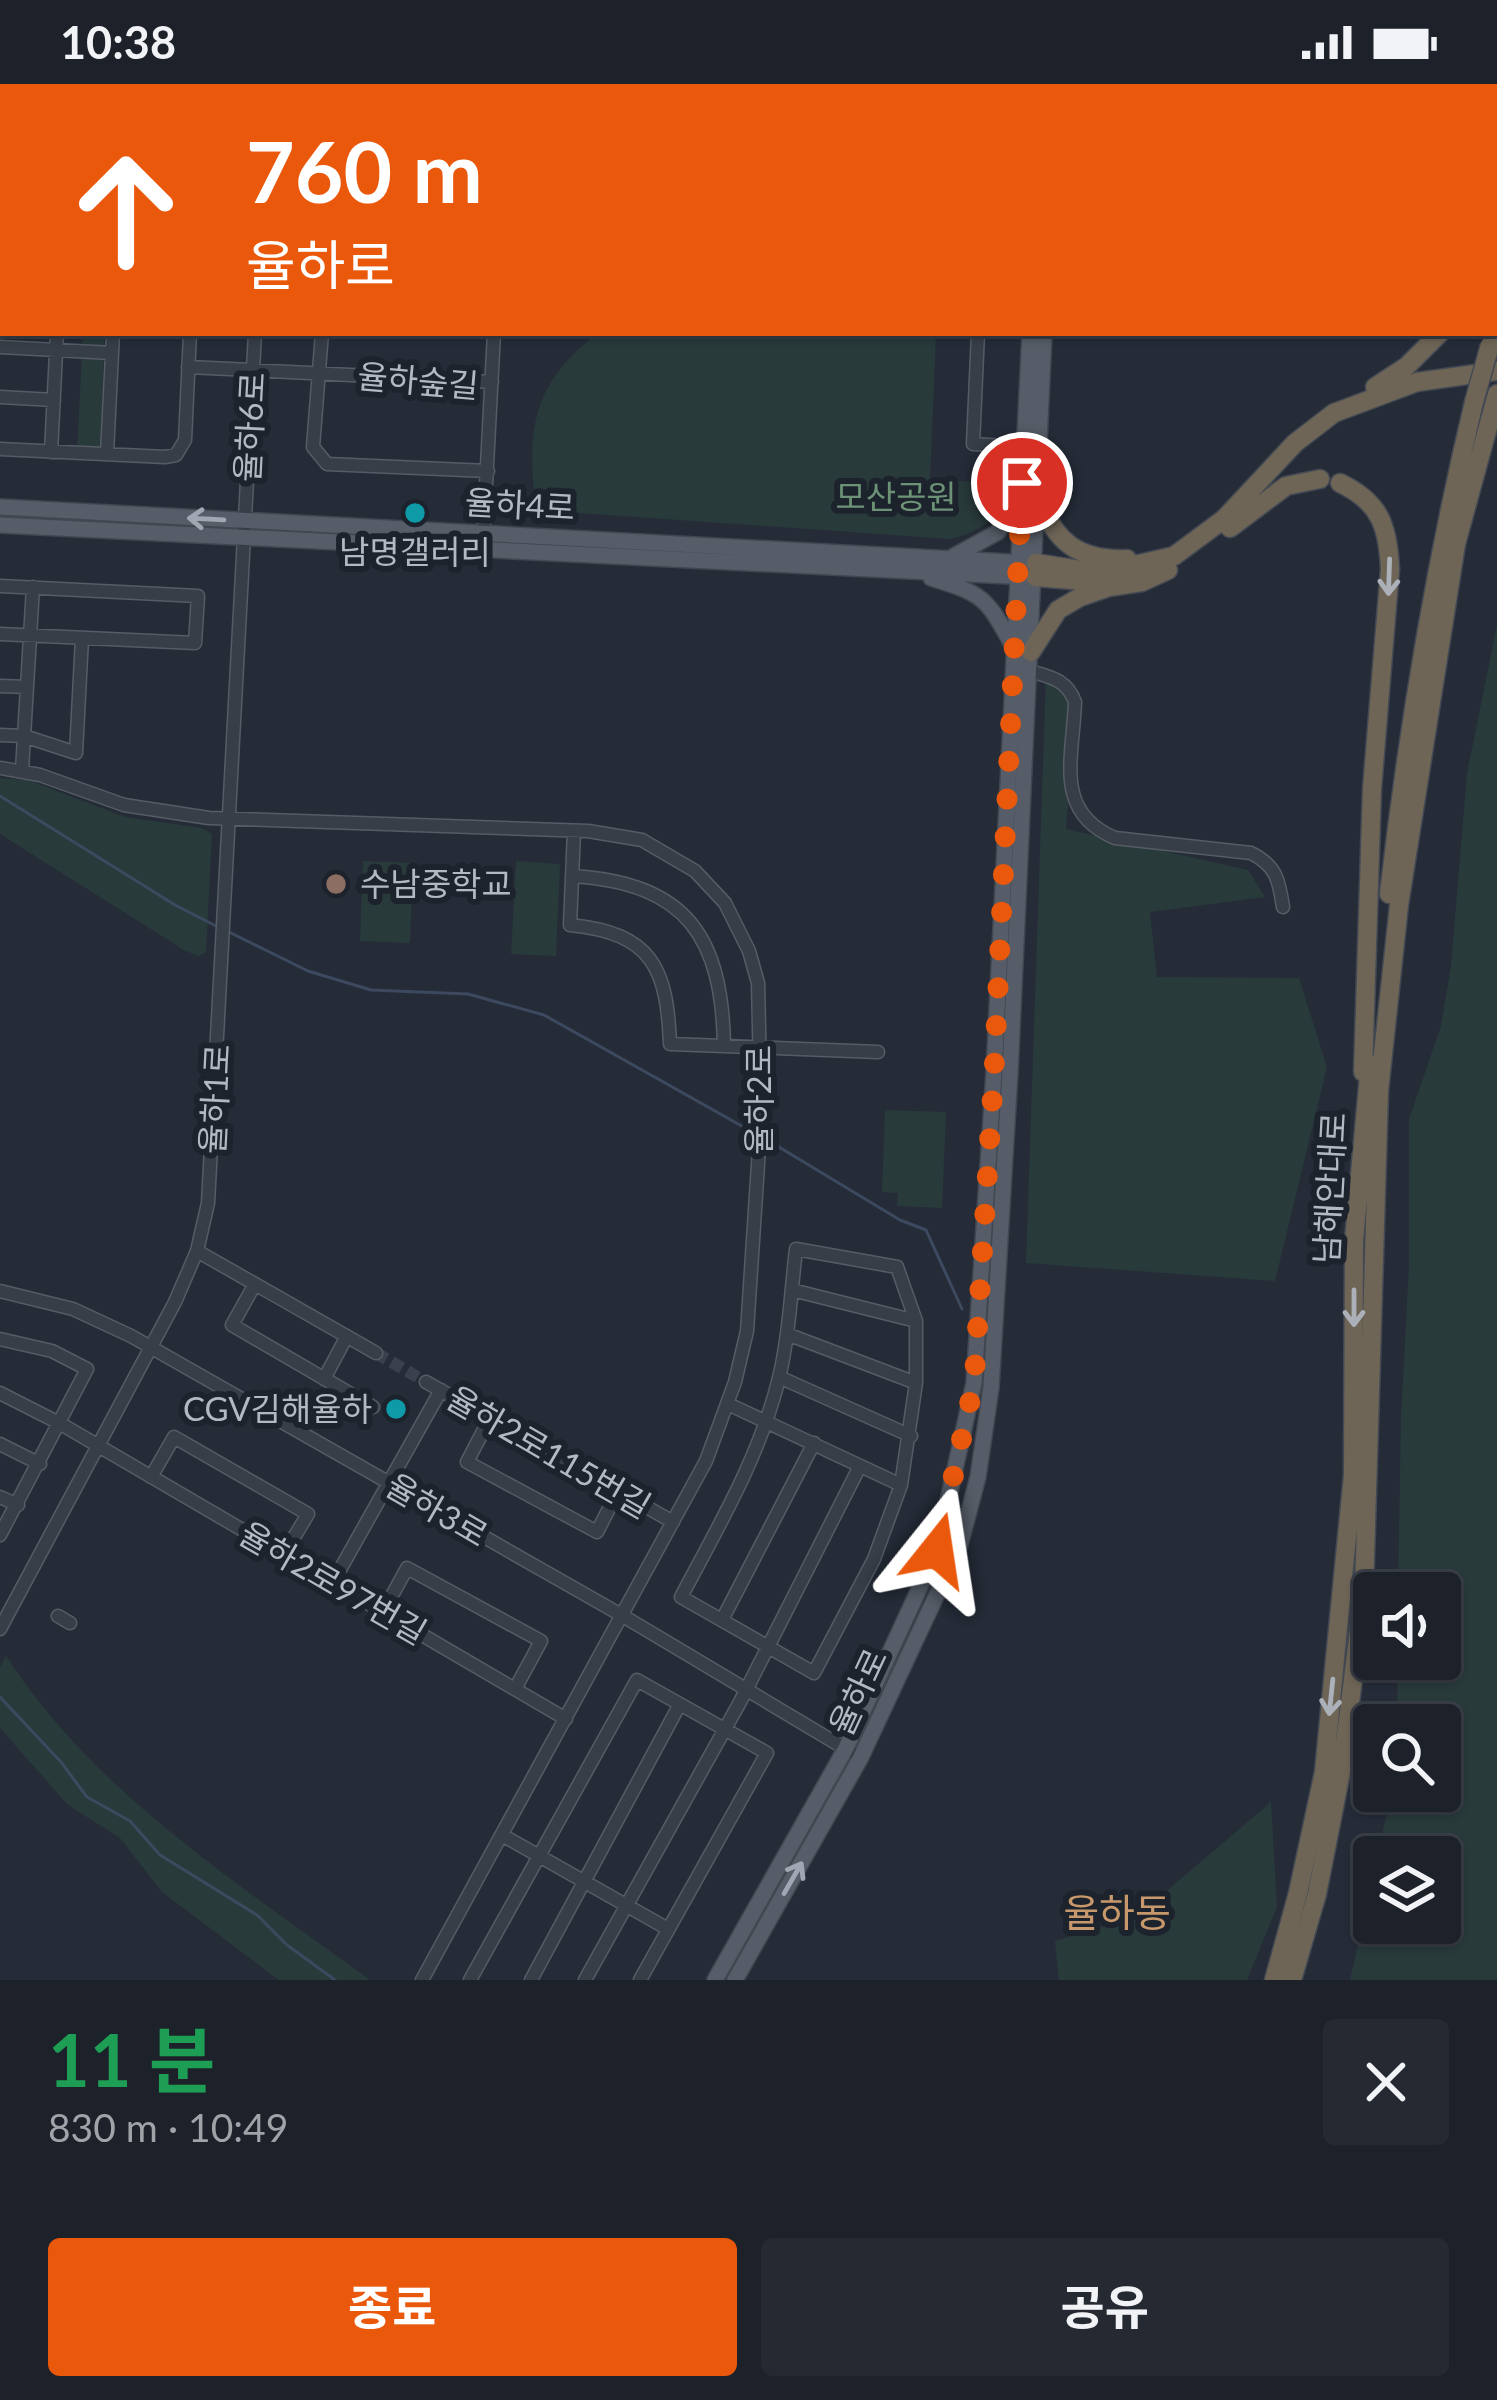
<!DOCTYPE html>
<html lang="ko">
<head>
<meta charset="utf-8">
<style>
  :root { --surface:#1c212a; --page:#252932; --text:#f1f3f6; --muted:#a0a3a8; --line:#3a3e47; --accent:#ea580c }
  body { margin:0; font-family:Lato,"Noto Sans KR",sans-serif; background:var(--page); color:var(--text); height:100vh; display:flex; flex-direction:column; font-size:45px; white-space:nowrap }
  * { box-sizing:border-box; margin:0 }
  p { font-size:39px; color:var(--muted) }
  .icon { flex:none; width:66px; height:66px; fill:none; stroke:currentColor; stroke-width:2; stroke-linecap:round; stroke-linejoin:round }
  .map { position:relative; height:1896px; overflow:hidden }
  .details { display:flex; flex-direction:column; background:var(--surface); flex:1 }
  .details>* { flex:none }
  .hud { position:absolute; left:0px; top:0px; width:1497px; height:252px; box-shadow:0 3px 9px #0004,0 0 0 3px var(--line); background:#ea580c; color:#fff; overflow:hidden }
  .buttons { position:absolute; left:1353px; top:1488px; display:grid; gap:24px }
  .buttons a { display:grid; place-items:center; width:108px; height:108px; border-radius:12px; background:var(--surface); box-shadow:0 3px 9px #0004,0 0 0 3px var(--line); font-size:60px }
  .pin { position:absolute; display:grid; place-items:center; width:102px; height:102px; color:#fff; margin:-51px; border:6px solid #fff; border-radius:50%; box-shadow:0 3px 12px #0007 }
  .me { position:absolute; width:132px; margin:-66px; rotate:15deg; stroke-linejoin:round; filter:drop-shadow(0 0 9px #0008) }
  .turn { display:flex; align-items:center; gap:42px; height:252px; padding:0 48px; font-size:54px }
  .turn .icon { width:156px; height:156px; stroke-width:2.5 }
  .turn b { display:block; font-size:84px; line-height:102px }
  .round { display:grid; place-items:center; flex:none; width:126px; height:126px; border-radius:12px; background:var(--page) }
  .headline { display:flex; align-items:center; justify-content:space-between; height:204px; padding:0 48px }
  h1 { font-size:72px; font-weight:700; line-height:90px; color:#1e9e55 }
  .button { display:flex; gap:24px; margin-top:auto; padding:24px 48px }
  .button a { flex:1; height:138px; border-radius:12px; background:var(--accent); color:#fff; font-size:48px; font-weight:700; line-height:138px; text-align:center }
  .button a+a { background:var(--page); color:var(--text) }
  .status { display:flex; justify-content:space-between; align-items:center; height:84px; padding:0 60px; background:var(--surface); direction:ltr }
  .status svg { height:33px; fill:currentColor }
  .map>svg:first-child { display:block }
  .green { fill:#293a3b }
  .lines { fill:none; stroke-linecap:round; stroke-linejoin:round }
  .stream { stroke:#3c495f; stroke-width:3 }
  .minor-tunnel { stroke:#3a414d; stroke-width:12; stroke-dasharray:12 6; stroke-linecap:butt }
  .minor-casing { stroke:#565c66; stroke-width:15 }
  .major-casing { stroke:#414751; stroke-width:18 }
  .highway-casing { stroke:#434953; stroke-width:21 }
  .minor { stroke:#383e48; stroke-width:12 }
  .major { stroke:#565d68; stroke-width:15 }
  .highway { stroke:#6e6556; stroke-width:18 }
  .highway-bridge-casing { stroke:#434953; stroke-width:21; stroke-linecap:butt }
  .highway-bridge { stroke:#6e6556; stroke-width:18 }
  .oneway { stroke:#a0a7b2 }
  .oneway2 { stroke:#acb1b9 }
  .route { stroke:#ea580c; stroke-width:21; stroke-dasharray:0 37.8 }
  .culture-dot { fill:#0f9aa8; stroke:#1d232d; stroke-width:4.5 }
  .education-dot { fill:#8d6e63; stroke:#1d232d; stroke-width:4.5 }
  .labels { text-anchor:middle; stroke-width:12; stroke-linejoin:round; paint-order:stroke }
  .street-label { font-size:33px; fill:#b3b9c4; stroke:#1d232d }
  .park-label { font-size:33px; fill:#6d9377; stroke:#1d232d }
  .poi-label { font-size:33px; fill:#b3b9c4; stroke:#1d232d }
  .quarter-label { font-size:39px; fill:#c7986b; stroke:#1d232d }
</style>
</head>
<body>
<div class="status"><b>10:38</b><svg viewBox="0 0 49 12"><path d="M0 12V9h3v3zM5 12V6h3v6zM10 12V3h3v9zM15 12V0h3v12zM26 1h20v11H26zM47 4h2v5h-2z"/></svg></div>
<div class="map">
<svg width="1497" height="1896" viewBox="0 0 1497 1896">
  <rect width="100%" height="100%" fill="#252c38"/>
  <path class="green" d="M83 249H104L101 370 77 369Z
    M598 249H936L930 396 1007 399C1006 432 979 449 950 455L536 426C526 346 532 299 598 249Z
    M1497 541V1896H1350L1374 1789V1839H1440V1773H1377L1392 1707H1440V1641H1397L1398 1575H1440V1509H1398L1401 1333 1409 1182V1035L1441 942 1451 882 1467 689Z
    M1046 592 1075 618 1066 745 1248 786 1265 813 1150 828 1157 893 1299 894 1327 983 1275 1197 1026 1179Z
    M0 694 28 696 125 733 202 744 212 750 206 868 198 872 184 866 0 750Z
    M363 777 413 779 410 859 360 857Z
    M516 777 560 780 556 872 511 870Z
    M885 1026 946 1028 942 1124 897 1122 898 1109 882 1108Z
    M6 1572C97 1711 238 1799 370 1896H279L162 1808 120 1754 68 1721 0 1644V1583Z
    M1271 1718 1277 1823 1247 1896H1059L1055 1857 1136 1833Z"/>
  <g class="lines">
    <path class="stream" d="M213 0 215 3
      M178 3H187
      M1142 3 1144 0
      M0 712 175 821 220 844
      M229 848 308 887 371 906 468 910 544 931 756 1050
      M764 1054 900 1136 926 1146 962 1225
      M0 1613 61 1678 87 1713 130 1737 160 1771 257 1831 287 1861 335 1896"/>
    <path class="minor-tunnel" d="M376 1269 426 1298"/>
    <defs>
      <path id="minor" d="M269 3V0
        M1106 3 1109 0
        M0 32H3
        M0 82 3 83
        M0 123H3
        M0 158H3
        M0 211H3
        M322 249 313 363 327 380 488 387
        M978 249 973 360 1024 363
        M0 263 112 269
        M188 283 492 298
        M0 313 54 316
        M0 365 165 373 176 371 185 356 190 249
        M51 368 57 249
        M107 370 113 249
        M483 457 494 249
        M0 502 198 512 195 559 0 550
        M1030 587C1051 593 1067 596 1075 618 1073 674 1053 728 1115 754L1251 769C1277 782 1279 797 1283 823
        M0 602 27 603
        M0 651 24 652 76 669 82 554
        M0 684 40 691 124 721 209 734 588 747 642 756 695 787 725 819 749 867 758 899 761 1035 747 1247 735 1298 706 1377 422 1896
        M22 686 33 503
        M574 747 570 841C653 849 667 885 670 960L878 968
        M572 792C688 799 722 854 724 962
        M796 1165 897 1183 916 1237V1299L901 1401 874 1475 814 1589 681 1513C718 1443 760 1372 779 1294 789 1252 791 1208 796 1165Z
        M197 1167 376 1269
        M255 1200 232 1241 373 1323
        M792 1206 916 1237
        M0 1207 73 1225 131 1252 623 1532 851 1668
        M787 1250 916 1299
        M0 1255 52 1267 87 1285 0 1451
        M779 1293 911 1352
        M324 1295 347 1252
        M426 1298 673 1438
        M0 1309 61 1340 566 1635
        M728 1320 901 1401
        M490 1334 467 1378 597 1448 618 1407
        M0 1360 40 1380
        M151 1393 174 1353 308 1430 284 1470
        M0 1413 18 1421
        M333 1498 441 1306
        M383 1528 407 1484 541 1557 515 1605
        M58 1532 70 1539
        M722 1536 814 1359
        M0 1545 175 1218 197 1167 208 1119 255 249
        M502 1751 668 1845
        M470 1896 637 1596 767 1669 640 1896
        M531 1896 680 1620
        M585 1896 740 1618 860 1382"/>
      <path id="major" d="M966 0 969 3
        M0 423 1027 479
        M0 441 1028 493
        M954 472 998 448 1019 408
        M931 494C986 511 986 514 1013 562
        M715 1896 846 1664 937 1466 974 1299 994 988 1030 249
        M735 1896 861 1673 960 1461 978 1393 991 1304 1010 988 1044 249"/>
      <path id="highway" d="M1494 158 1497 152
        M1375 303 1407 282 1440 249
        M1340 399C1380 418 1388 442 1390 485L1372 705 1363 988
        M1038 411C1053 457 1078 477 1127 475
        M1230 444 1286 402 1320 395
        M1036 479 1099 489 1174 472 1224 435 1295 359 1334 329 1417 298 1497 287
        M1035 493 1096 498
        M1031 568 1058 526 1080 513 1109 503 1142 498 1168 486
        M1389 810C1408 644 1435 481 1474 318
        M1274 1896 1298 1809 1324 1688 1353 1391 1354 1156 1370 980
        M1292 1896 1317 1810 1342 1683 1364 1507 1379 1007 1399 821 1456 460 1497 310"/>
    </defs>
    <use href="#minor" class="minor-casing"/>
    <use href="#major" class="major-casing"/>
    <use href="#highway" class="highway-casing"/>
    <use href="#minor" class="minor"/>
    <use href="#major" class="major"/>
    <use href="#highway" class="highway"/>
    <defs>
      <path id="highway-bridge" d="M1474 318 1490 261"/>
    </defs>
    <use href="#highway-bridge" class="highway-bridge-casing"/>
    <use href="#highway-bridge" class="highway-bridge"/>
  </g>
  <defs><path id="oneway-shaft" d="M-6 0H5M1.5-3L5.5 0L1.5 3" fill="none" stroke-width="1.6" stroke-linecap="round" stroke-linejoin="round" transform="scale(3)"/></defs>
  <g class="oneway">
    <use href="#oneway-shaft" transform="translate(206 435) rotate(-177)"/>
    <use href="#oneway-shaft" transform="translate(793 1794) rotate(-60)"/>
  </g>
  <g class="oneway2">
    <use href="#oneway-shaft" transform="translate(1389 493) rotate(92)"/>
    <use href="#oneway-shaft" transform="translate(1354 1224) rotate(90)"/>
    <use href="#oneway-shaft" transform="translate(1331 1613) rotate(96)"/>
  </g>
  <g class="lines">
    <path class="route" d="M937 1466 974 1299 994 988 1022 399"/>
  </g>
  <g class="culture-dot">
    <circle cx="415" cy="429" r="12"/>
    <circle cx="396" cy="1325" r="12"/>
  </g>
  <circle class="education-dot" cx="336" cy="800" r="12"/>
  <g class="labels">
    <g class="street-label">
      <text transform="translate(418 297) rotate(5)" y="12">율하숲길</text>
      <text transform="translate(250 343) rotate(-87)" y="12">율하6로</text>
      <text transform="translate(520 421) rotate(3)" y="12">율하4로</text>
      <text transform="translate(215 1015) rotate(-87)" y="12">율하1로</text>
      <text transform="translate(759 1016) rotate(-90)" y="12">율하2로</text>
      <text transform="translate(1330 1104) rotate(-87)" y="12">남해안대로</text>
      <text transform="translate(549 1368) rotate(30)" y="12">율하2로115번길</text>
      <text transform="translate(437 1426) rotate(30)" y="12">율하3로</text>
      <text transform="translate(333 1499) rotate(30)" y="12">율하2로97번길</text>
      <text transform="translate(858 1608) rotate(-65)" y="12">율하로</text>
    </g>
    <g class="park-label">
      <text x="896" y="425">모산공원</text>
    </g>
    <g class="poi-label">
      <text x="415" y="480">남명갤러리</text>
      <text x="360" y="812" text-anchor="start">수남중학교</text>
      <text x="372" y="1337" text-anchor="end">CGV김해율하</text>
    </g>
    <g class="quarter-label">
      <text x="1117" y="1843">율하동</text>
    </g>
  </g>
</svg>
<div class="buttons">
<a><svg class="icon" aria-label="sound" viewBox="0 0 24 24"><path d="M4 9h4l5-4v14l-5-4H4zM17 9q2 3 0 6"/></svg></a>
<a><svg class="icon" aria-label="search" viewBox="0 0 24 24"><circle cx="10" cy="10" r="6"/><path d="M15 15l6 6"/></svg></a>
<a><svg class="icon" aria-label="layers" viewBox="0 0 24 24"><path d="M12 4l9 5-9 5-9-5zM3 14l9 5 9-5"/></svg></a>
</div>
<div class="pin" style="left:1022px;top:399px;background:#d93025"><svg class="icon" aria-label="arrive" viewBox="0 0 24 24"><path d="M6 21V4h12l-3 4 3 4H6"/></svg></div>
<svg class="me" style="left:937px;top:1466px" viewBox="-20 -20 40 40"><path d="M0-17L14 15 0 8-14 15z" fill="#ea580c" stroke="#fff" stroke-width="4"/></svg>
<div class="hud">
<div class="turn"><svg class="icon" aria-label="ahead" viewBox="0 0 24 24"><path d="M12 20V5M6 11l6-6 6 6"/></svg><div><b>760 m</b>율하로</div></div>
</div>
</div>
<section class="details">
<div class="headline"><div><h1>11 분</h1><p>830 m · 10:49</p></div><a class="round"><svg class="icon" aria-label="close" viewBox="0 0 24 24"><path d="M6 6l12 12M18 6L6 18"/></svg></a></div>
<div class="button"><a>종료</a><a>공유</a></div>
</section>
</body>
</html>
